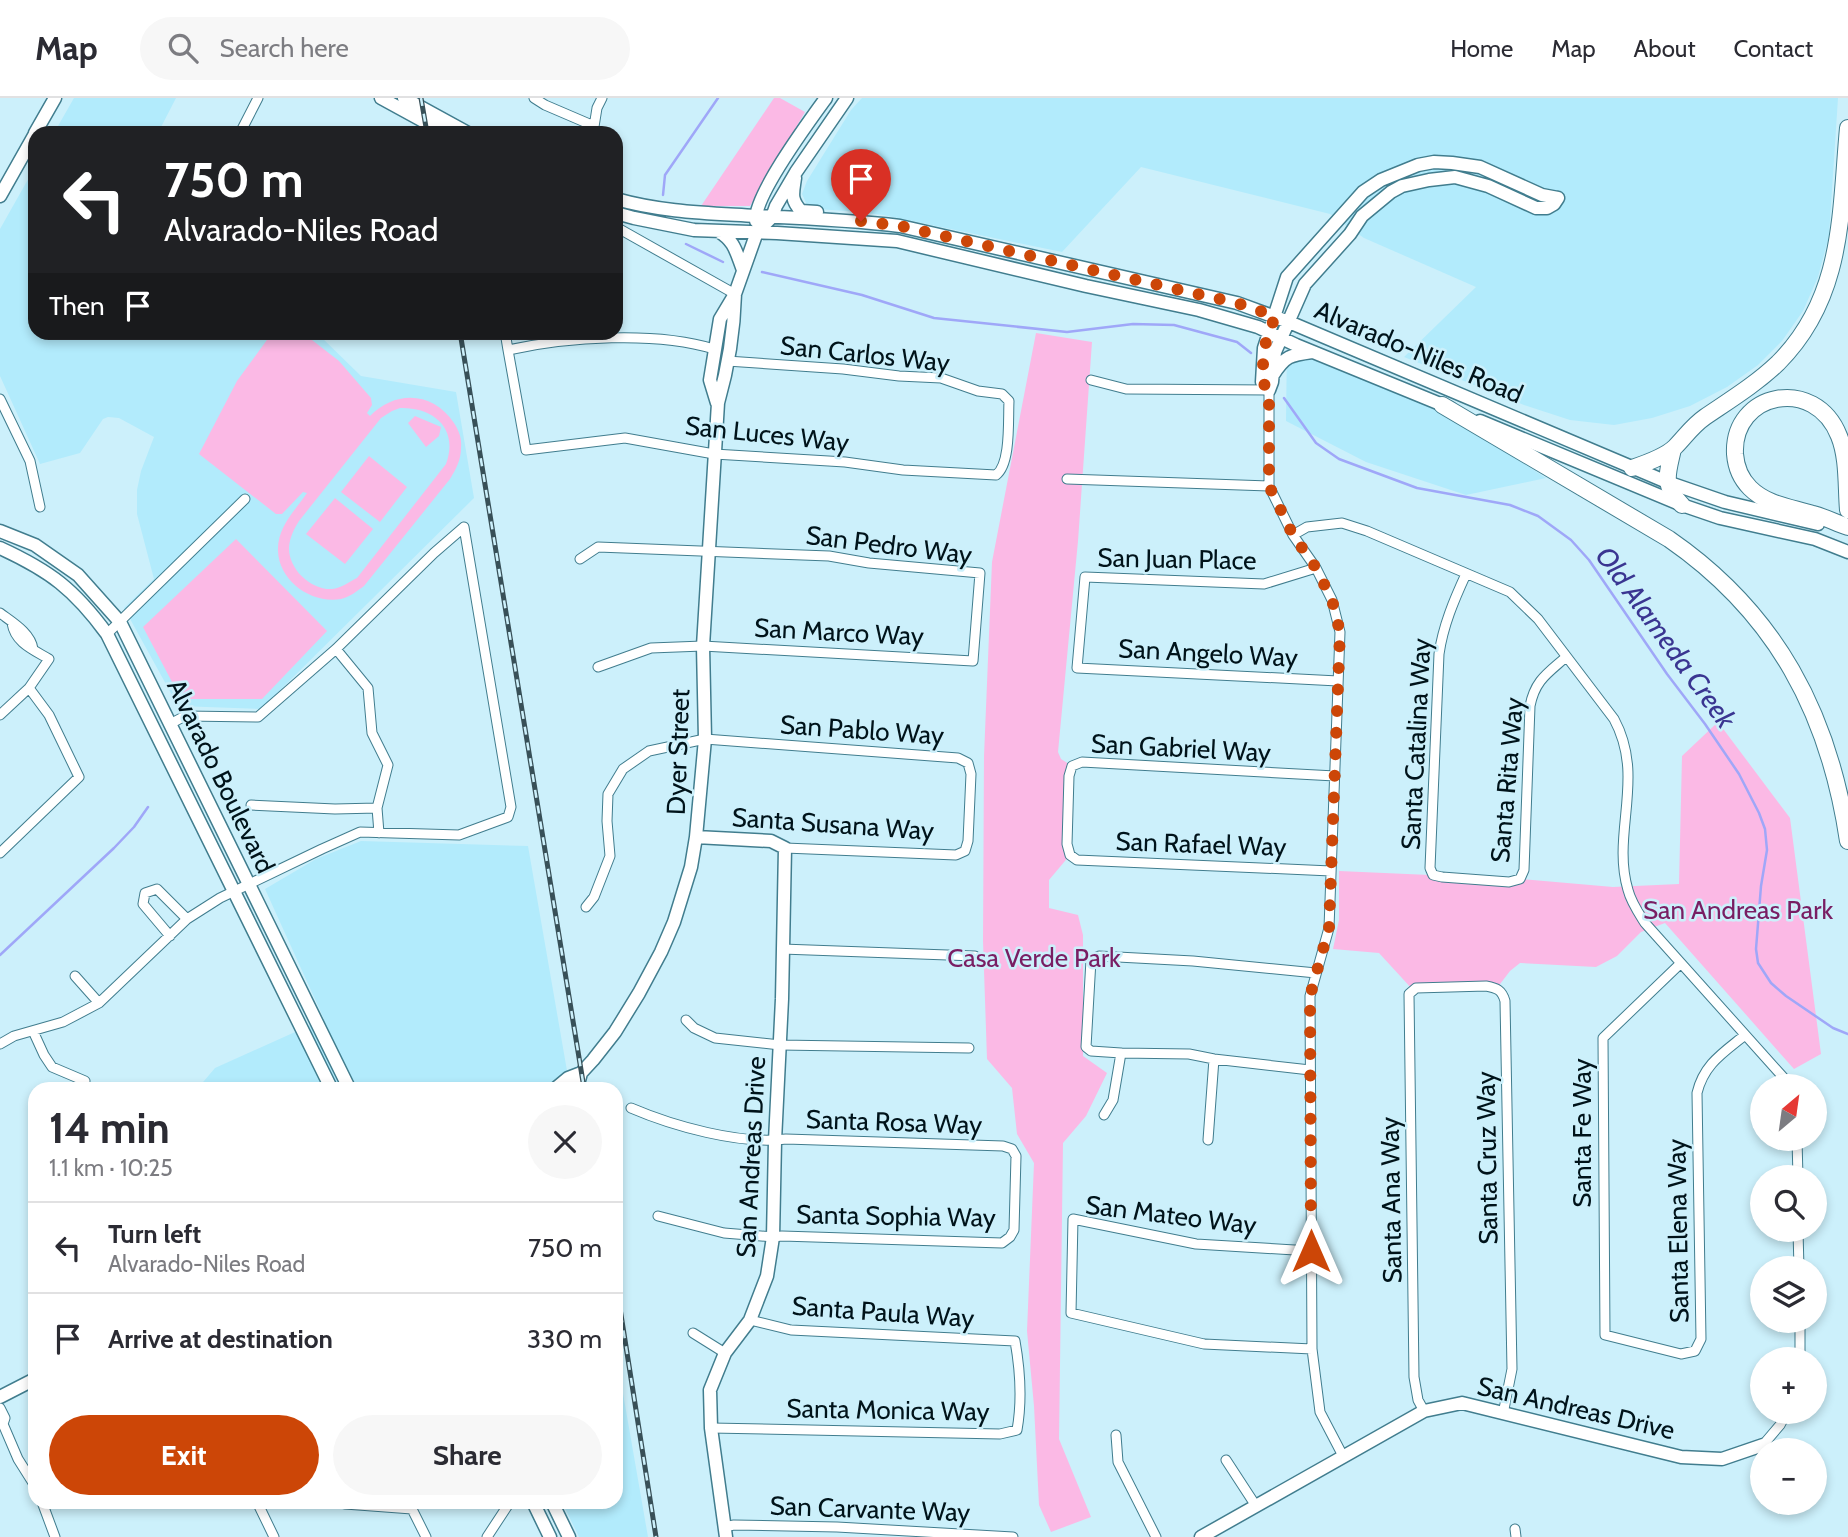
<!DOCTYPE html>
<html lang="en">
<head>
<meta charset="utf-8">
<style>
  :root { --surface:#fff; --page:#f7f7f7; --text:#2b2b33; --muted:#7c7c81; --line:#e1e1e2; --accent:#cc4607 }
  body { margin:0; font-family:Cabin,sans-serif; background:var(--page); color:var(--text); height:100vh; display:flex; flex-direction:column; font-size:26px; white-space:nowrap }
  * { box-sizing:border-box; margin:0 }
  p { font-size:23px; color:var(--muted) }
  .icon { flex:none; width:38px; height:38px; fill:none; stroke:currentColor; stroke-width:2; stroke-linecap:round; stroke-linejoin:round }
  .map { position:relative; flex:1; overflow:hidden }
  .sheet { position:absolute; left:28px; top:984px; width:595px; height:427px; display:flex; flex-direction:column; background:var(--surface); border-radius:21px; box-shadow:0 4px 10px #0003 }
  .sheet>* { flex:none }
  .top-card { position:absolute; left:28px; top:28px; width:595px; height:214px; border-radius:21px; box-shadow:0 4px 10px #0003; background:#202124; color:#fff; overflow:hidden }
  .needle { width:46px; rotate:29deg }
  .tools { position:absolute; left:1750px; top:976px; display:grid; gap:14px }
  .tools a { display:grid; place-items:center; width:77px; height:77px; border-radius:50%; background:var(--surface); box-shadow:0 4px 10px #0003; font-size:35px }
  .pin { position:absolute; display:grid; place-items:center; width:60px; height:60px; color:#fff; margin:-72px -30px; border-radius:50% 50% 50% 0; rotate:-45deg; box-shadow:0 0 7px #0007 }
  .pin .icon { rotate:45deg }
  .me { position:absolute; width:77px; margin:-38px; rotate:0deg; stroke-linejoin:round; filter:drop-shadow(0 0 5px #0008) }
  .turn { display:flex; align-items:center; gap:24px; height:147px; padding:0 21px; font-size:32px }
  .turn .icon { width:91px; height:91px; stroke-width:2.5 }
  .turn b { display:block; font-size:49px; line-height:60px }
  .then { display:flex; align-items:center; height:66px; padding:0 21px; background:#0003; gap:14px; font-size:26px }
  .round { display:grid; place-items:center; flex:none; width:74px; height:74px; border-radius:37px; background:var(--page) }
  .summary { display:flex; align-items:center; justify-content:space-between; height:119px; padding:0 21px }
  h1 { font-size:42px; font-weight:700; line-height:52px }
  .action { display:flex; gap:14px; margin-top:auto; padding:14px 21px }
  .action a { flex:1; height:80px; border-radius:42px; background:var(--accent); color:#fff; font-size:28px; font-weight:700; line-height:80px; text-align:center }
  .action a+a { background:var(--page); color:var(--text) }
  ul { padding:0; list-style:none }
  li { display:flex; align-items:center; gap:21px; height:91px; padding:0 21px; border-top:2px solid var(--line) }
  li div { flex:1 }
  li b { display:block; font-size:26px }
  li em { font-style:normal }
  header { display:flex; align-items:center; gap:42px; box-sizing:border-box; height:98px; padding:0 35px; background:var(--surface); border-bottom:2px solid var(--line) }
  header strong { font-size:33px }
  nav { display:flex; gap:38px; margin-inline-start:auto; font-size:24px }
  .search { width:490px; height:63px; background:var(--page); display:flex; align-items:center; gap:18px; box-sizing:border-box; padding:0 24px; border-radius:38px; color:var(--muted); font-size:26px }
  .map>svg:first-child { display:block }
  .built { fill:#b2ebfc }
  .green { fill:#fbb9e5; fill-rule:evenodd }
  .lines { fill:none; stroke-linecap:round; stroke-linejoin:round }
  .stream { stroke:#9fa7f8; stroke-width:2.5 }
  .street-casing { stroke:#417d8e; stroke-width:11 }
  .secondary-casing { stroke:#417d8e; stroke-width:15 }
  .highway-casing { stroke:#417d8e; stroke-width:18 }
  .street { stroke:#fff; stroke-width:9 }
  .secondary { stroke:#fff; stroke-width:12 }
  .highway { stroke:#fff; stroke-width:16 }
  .rail-casing { stroke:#385058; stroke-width:5 }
  .rail { stroke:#ccf0fb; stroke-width:2.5; stroke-dasharray:8; stroke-linecap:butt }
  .route { stroke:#cc4607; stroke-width:12; stroke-dasharray:0 21.6 }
  .labels { text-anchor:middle; stroke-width:5; stroke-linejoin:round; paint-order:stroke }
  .street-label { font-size:26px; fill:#00131a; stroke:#ccf0fb }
  .park-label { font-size:26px; fill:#791e63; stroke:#ccf0fb }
  .water-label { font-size:28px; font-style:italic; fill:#3a3591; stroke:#ccf0fb }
</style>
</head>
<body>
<header>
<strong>Map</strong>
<div class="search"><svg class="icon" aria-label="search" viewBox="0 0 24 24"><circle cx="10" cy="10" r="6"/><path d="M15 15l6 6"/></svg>Search here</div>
<nav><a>Home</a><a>Map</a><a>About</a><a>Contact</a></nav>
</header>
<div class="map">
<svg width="1848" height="1439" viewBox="0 0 1848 1439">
  <rect width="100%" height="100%" fill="#ccf0fb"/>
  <path class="built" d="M74 0H176L159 33 161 35H54Z
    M862 0H1838L1829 138 1818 179 1803 213 1782 243 1758 267 1727 289 1690 308 1652 320 1614 327 1570 322 1524 307 1404 259 1476 189 1364 140 1330 116 1141 69 1062 154 883 117 848 113 815 111 807 107 802 96 807 83 851 12Z
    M35 69V234L317 235 361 278 456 294 474 400 261 611 178 608 124 510 154 481 137 416V392L141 373 154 339 119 320 108 319 103 321 80 355 40 366 0 278V131Z
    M1287 243 1417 301 1456 322 1546 380 1466 397 1366 364 1286 323Z
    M361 743 528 748 570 990H198L215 970 324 921 265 791 316 761Z
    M616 1255 648 1439H579L562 1404H616Z"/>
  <path class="green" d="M774 0H780L805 14 750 108H701Z
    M272 235H303L339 263 371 300 372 307 367 315 370 318C395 292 433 293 454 325 459 333 462 340 461 350 461 362 456 371 450 381L364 488C357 493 350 499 341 501 311 506 279 483 278 453 277 429 295 413 307 395L303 394 282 416H276L199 356 237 283ZM400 310C434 309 459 331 446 366L357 480C349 484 341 490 332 491 310 492 288 470 289 449 290 439 294 431 299 423L381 320 392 313Z
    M1036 235 1092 244 1078 443 1058 654 1061 661 1072 668 1070 757 1049 782V810L1078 817 1083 837V958L1107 975 1086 1018 1063 1045 1059 1341 1091 1419 1051 1434 1039 1407 1034 1308 1027 1233 1034 1065 1017 1036 1012 990 987 961 983 843 984 658 992 464Z
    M415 318 441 329 439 338 426 349 408 325Z
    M369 358 407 389 380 424 341 394Z
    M335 400 373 431 345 466 306 436Z
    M236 441 327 533 262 601H181L143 529Z
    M1718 624 1790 720 1821 956 1794 971 1665 825 1641 834 1617 858 1596 869 1520 865 1510 873 1497 890 1413 892 1379 855 1333 851 1339 822V773L1520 781 1613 789 1679 786 1682 658Z"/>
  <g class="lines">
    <path class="stream" d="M663 97 665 77 718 0
      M686 146 723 164
      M762 174 862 197 934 220 1067 234 1133 226 1174 227 1237 244 1251 255
      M1284 300 1316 345 1339 361 1417 390 1510 407 1538 418 1571 442 1589 462 1667 576 1705 626 1739 676 1759 715 1765 731 1767 752 1761 788 1756 851 1758 865 1771 885 1786 898 1833 930 1848 936
      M0 857 114 750 134 729 148 709"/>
    <defs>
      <path id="street" d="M534 0 545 7 594 28
        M240 35 258 0
        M593 35 597 10 602 0
        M616 129 735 196
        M505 234 508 252
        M714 251C655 233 568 239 508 252L526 352 625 340 714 356 845 364 903 372 996 377C1011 366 1008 322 1009 303L1002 296 978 293 941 280 899 278 843 271 727 263
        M1091 282 1126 291 1269 292V388L1293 437 1316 470 1332 502 1340 534 1329 830 1310 898 1312 1251 1320 1314 1343 1358
        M0 301 30 363 40 409
        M1067 381 1269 388
        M1293 437 1307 429 1342 425 1367 433 1510 494 1538 521 1614 621C1646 680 1611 735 1628 792 1631 804 1638 814 1645 825L1783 979 1787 989
        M580 461 598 449 829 458 869 465 980 475 973 563 703 548 651 550 598 569
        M1316 470 1264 486 1085 479 1077 570 1338 583
        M1466 476C1454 502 1443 528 1439 556L1430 770 1433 777 1442 779 1509 784 1520 781 1524 772 1530 608C1535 582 1548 575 1566 559
        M0 515C12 524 31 535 33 551
        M107 536 245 401
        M0 617 29 590 49 561C34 552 15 545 12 525
        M251 707 335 711 377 710 388 667 372 635 368 590 336 551
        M377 710 379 735
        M0 755 79 679 49 617 29 590
        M1331 773 1077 762 1070 757 1067 746 1069 678 1072 668 1082 664 1335 678
        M586 809 594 799 610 758 607 723 608 696 623 671 649 653 705 641 958 660 968 665 971 676 968 743 965 753 956 757 785 750
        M170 838 143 806 145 795 157 791 187 821
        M782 851 975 858
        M1681 865 1603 940 1605 1237 1681 1256 1695 1253 1701 1241 1697 995C1704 966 1723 955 1745 937
        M75 878 99 905
        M686 922 694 930 715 940 780 947 969 950
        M33 933 44 957 52 969 85 983
        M0 946 14 938 63 924 99 905 187 821 220 800 322 751 360 734 459 737 508 719 511 709 464 429 434 455 336 551 258 619 185 618 170 626
        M1310 972 1214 961 1189 956 1121 955 1091 953 1086 949 1091 862 1099 858 1193 863 1316 875
        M631 1010C673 1028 740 1047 786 1041L1003 1048 1012 1051 1016 1058 1014 1132 1010 1139 1002 1145 782 1138 773 1139 724 1135 658 1118
        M1104 1017 1113 1002 1121 955
        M1797 1041 1798 1080
        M1208 1042 1214 961
        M1798 1132 1799 1171
        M1311 1153 1196 1146 1073 1121 1071 1215 1204 1246 1312 1251
        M1800 1223V1262
        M693 1235 725 1255
        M0 1310 5 1320 3 1326
        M1424 1313 1418 1302 1414 1279 1409 896 1416 890 1486 888C1497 890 1502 892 1505 903L1512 1271 1503 1316
        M0 1324 3 1326 18 1361 35 1388
        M711 1330 1000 1336 1017 1332C1022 1304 1020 1271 1015 1243L791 1232 750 1222
        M1116 1337 1118 1364 1156 1439
        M1768 1353 1763 1347 1780 1327 1787 1314
        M1226 1362 1256 1408
        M42 1404 55 1439
        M344 1404 345 1406 412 1411 426 1439
        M259 1408 274 1439
        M724 1429 734 1427 837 1429 1013 1439
        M1515 1431 1516 1439
        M487 1439 510 1404"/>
      <path id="secondary" d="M381 0 445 35
        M404 0 468 35
        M35 35 55 0
        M795 80C793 95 790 101 801 113L817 114
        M0 98 35 36
        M616 101C661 114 708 115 755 118 803 120 852 122 900 128L1237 205 1289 224 1667 384 1725 404 1818 426
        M616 115 634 120 694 132 777 135 897 143 1086 188 1199 212 1258 229 1296 247 1450 310
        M756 123C753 99 810 22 826 0
        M718 133C735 143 736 154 743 172
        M1273 277C1285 258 1290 257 1312 254
        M1269 292 1262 284 1264 250 1287 179 1363 94 1381 82 1418 67 1434 64 1452 65 1480 69 1542 97 1558 100
        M1269 292 1272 284 1275 254 1305 186 1350 136 1362 118 1391 94 1402 88 1429 82 1455 79 1488 88 1536 110H1547L1554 106 1558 100
        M717 305 710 282 720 221 735 196 757 134 772 119 776 108 796 74 847 0
        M1480 323 1682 407 1720 420 1815 441 1848 454
        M0 433 35 447 78 477 120 524 349 990
        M0 450C50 473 74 491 107 536L331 990
        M696 739 771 743 785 750 782 901 775 1043 773 1139 767 1178 750 1222 725 1255 710 1292 711 1330 726 1439
        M556 990 568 980 581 975 593 962 615 934 639 895 661 854 674 824 691 769 696 739 705 641 703 548 718 305C728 270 734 233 735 196
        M577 990 581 975
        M0 1299 35 1281
        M533 1404 550 1439
        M552 1404 569 1439
        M1201 1439 1424 1313 1462 1305 1681 1359 1722 1361 1763 1347"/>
      <path id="highway" d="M1442 307 1669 441C1776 515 1829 615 1848 743
        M1673 351C1667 378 1662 386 1682 407
        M1632 370C1644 366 1666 358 1675 349 1685 339 1692 328 1705 319 1730 302 1756 286 1778 265 1844 199 1840 116 1848 30
        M1848 412C1846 388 1848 360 1839 338 1815 277 1732 294 1735 356 1736 369 1741 381 1750 390 1767 407 1791 409 1813 416 1825 419 1836 425 1848 429"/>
    </defs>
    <use href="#street" class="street-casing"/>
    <use href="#secondary" class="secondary-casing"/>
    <use href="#highway" class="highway-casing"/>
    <use href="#street" class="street"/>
    <use href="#secondary" class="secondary"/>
    <use href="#highway" class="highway"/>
    <defs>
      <path id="rail" d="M421 0 427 35
        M460 234 584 990
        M616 1185 656 1439"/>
    </defs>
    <use href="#rail" class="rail-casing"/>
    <use href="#rail" class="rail"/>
  </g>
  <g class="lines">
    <path class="route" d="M861 123 900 128 1237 205 1275 218 1264 250 1262 284 1269 292V388L1293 437 1316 470 1332 502 1340 534 1329 830 1310 898 1311 1153"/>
  </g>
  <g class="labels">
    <g class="street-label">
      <text transform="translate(1419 254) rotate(23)" y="9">Alvarado-Niles Road</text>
      <text transform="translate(865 256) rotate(6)" y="9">San Carlos Way</text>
      <text transform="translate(767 336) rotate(6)" y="9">San Luces Way</text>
      <text transform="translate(889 447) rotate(7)" y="9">San Pedro Way</text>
      <text transform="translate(1177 461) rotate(1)" y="9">San Juan Place</text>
      <text transform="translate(839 534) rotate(3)" y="9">San Marco Way</text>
      <text transform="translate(1208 555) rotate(3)" y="9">San Angelo Way</text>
      <text transform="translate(862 632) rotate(4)" y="9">San Pablo Way</text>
      <text transform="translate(1416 646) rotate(-87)" y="9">Santa Catalina Way</text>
      <text transform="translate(1181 650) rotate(3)" y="9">San Gabriel Way</text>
      <text transform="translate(678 654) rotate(-88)" y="9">Dyer Street</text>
      <text transform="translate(221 678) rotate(64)" y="9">Alvarado Boulevard</text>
      <text transform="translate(1507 682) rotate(-85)" y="9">Santa Rita Way</text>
      <text transform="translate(833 726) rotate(4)" y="9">Santa Susana Way</text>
      <text transform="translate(1201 746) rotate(2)" y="9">San Rafael Way</text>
      <text transform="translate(894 1024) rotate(2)" y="9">Santa Rosa Way</text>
      <text transform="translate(1582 1035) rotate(-90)" y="9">Santa Fe Way</text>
      <text transform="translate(751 1059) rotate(-87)" y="9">San Andreas Drive</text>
      <text transform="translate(1487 1060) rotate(-91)" y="9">Santa Cruz Way</text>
      <text transform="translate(1391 1102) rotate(-91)" y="9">Santa Ana Way</text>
      <text transform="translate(1171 1117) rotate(7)" y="9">San Mateo Way</text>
      <text transform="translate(896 1118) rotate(1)" y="9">Santa Sophia Way</text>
      <text transform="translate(1678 1133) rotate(-91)" y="9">Santa Elena Way</text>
      <text transform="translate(883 1214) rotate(4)" y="9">Santa Paula Way</text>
      <text transform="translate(1576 1310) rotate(13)" y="9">San Andreas Drive</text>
      <text transform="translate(888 1312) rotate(1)" y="9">Santa Monica Way</text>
      <text transform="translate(870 1411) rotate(2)" y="9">San Carvante Way</text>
    </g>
    <g class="park-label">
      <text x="1738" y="821">San Andreas Park</text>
      <text x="1034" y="869">Casa Verde Park</text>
    </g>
    <g class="water-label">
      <text transform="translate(1666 539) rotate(54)" y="10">Old Alameda Creek</text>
    </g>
  </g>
</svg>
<div class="tools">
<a><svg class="needle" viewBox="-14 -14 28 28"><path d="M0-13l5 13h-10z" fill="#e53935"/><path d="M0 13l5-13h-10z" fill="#7c7c81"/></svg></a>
<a><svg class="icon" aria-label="search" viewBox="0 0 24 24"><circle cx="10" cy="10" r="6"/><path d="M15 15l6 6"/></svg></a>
<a><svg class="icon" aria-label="layers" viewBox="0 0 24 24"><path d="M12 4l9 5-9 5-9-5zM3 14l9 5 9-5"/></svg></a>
<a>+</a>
<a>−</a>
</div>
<div class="pin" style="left:861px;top:123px;background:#d93025"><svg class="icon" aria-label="arrive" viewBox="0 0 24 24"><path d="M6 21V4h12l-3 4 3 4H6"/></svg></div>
<svg class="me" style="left:1311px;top:1153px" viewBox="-20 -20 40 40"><path d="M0-17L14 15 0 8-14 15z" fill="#cc4607" stroke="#fff" stroke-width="4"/></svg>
<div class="top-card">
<div class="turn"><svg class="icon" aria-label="left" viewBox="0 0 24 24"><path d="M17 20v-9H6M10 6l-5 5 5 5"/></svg><div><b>750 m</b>Alvarado-Niles Road</div></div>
<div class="then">Then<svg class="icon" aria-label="arrive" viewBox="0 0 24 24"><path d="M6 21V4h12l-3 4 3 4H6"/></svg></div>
</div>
<section class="sheet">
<div class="summary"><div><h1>14 min</h1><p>1.1 km · 10:25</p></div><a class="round"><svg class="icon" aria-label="close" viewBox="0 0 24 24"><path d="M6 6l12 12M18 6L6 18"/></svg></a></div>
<ul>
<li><svg class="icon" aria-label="left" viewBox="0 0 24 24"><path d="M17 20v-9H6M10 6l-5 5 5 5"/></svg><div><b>Turn left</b><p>Alvarado-Niles Road</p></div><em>750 m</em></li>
<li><svg class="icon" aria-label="arrive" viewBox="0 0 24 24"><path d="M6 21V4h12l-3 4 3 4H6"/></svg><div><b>Arrive at destination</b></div><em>330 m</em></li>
</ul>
<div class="action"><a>Exit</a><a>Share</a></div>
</section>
</div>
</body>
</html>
